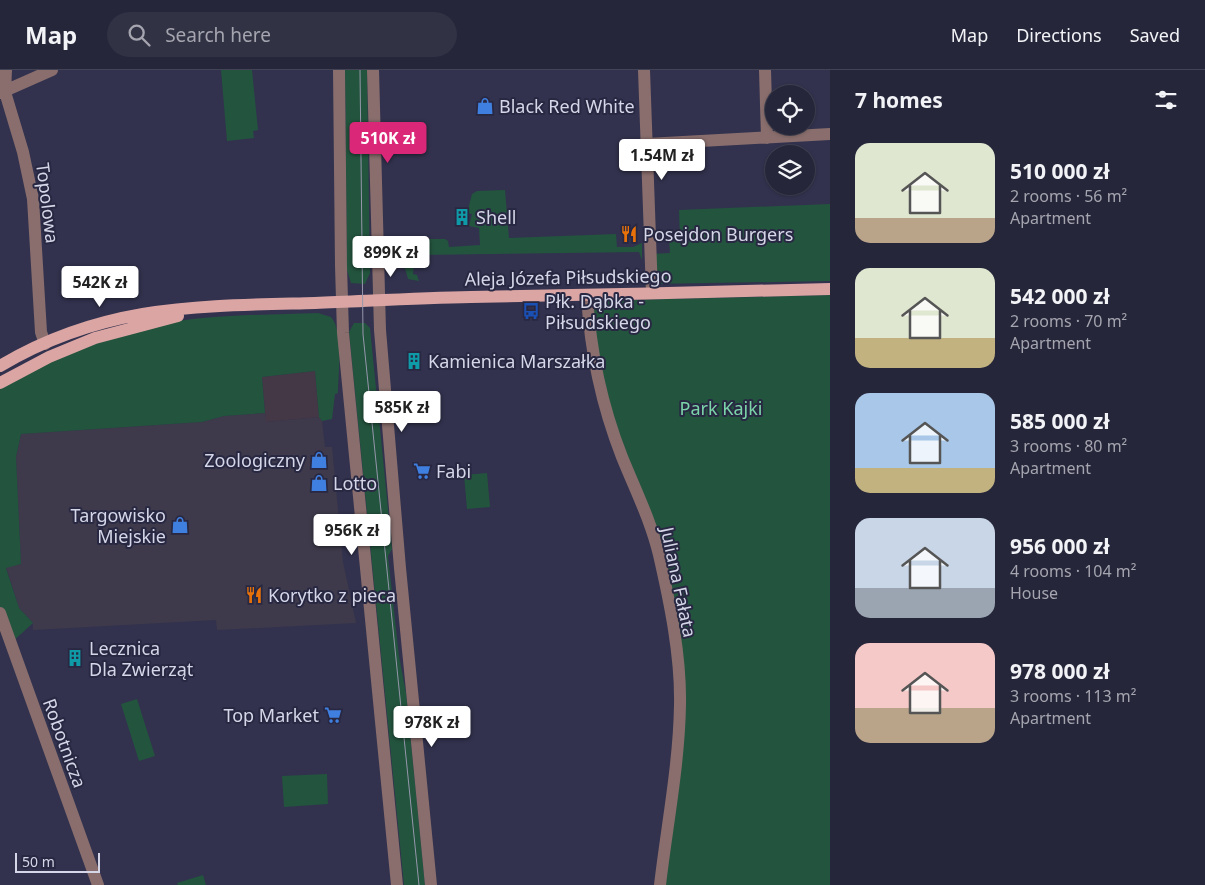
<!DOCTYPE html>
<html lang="en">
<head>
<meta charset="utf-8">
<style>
  :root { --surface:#26263a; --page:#323245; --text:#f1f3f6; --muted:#a4a5af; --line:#424354; --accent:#db2777 }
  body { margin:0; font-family:"Noto Sans",sans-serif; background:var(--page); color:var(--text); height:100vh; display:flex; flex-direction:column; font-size:19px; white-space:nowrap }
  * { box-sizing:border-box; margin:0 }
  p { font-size:16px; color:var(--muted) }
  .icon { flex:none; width:28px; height:28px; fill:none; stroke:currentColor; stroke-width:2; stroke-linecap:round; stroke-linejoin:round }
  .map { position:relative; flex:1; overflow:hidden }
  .sheet { display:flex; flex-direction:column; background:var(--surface); width:375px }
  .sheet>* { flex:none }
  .controls { position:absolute; left:765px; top:15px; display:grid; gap:10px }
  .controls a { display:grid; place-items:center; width:50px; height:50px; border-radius:50%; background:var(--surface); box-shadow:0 1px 4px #0004,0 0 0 1px var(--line); font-size:25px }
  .scale { position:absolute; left:15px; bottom:12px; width:85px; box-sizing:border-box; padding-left:5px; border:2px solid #d5d7e8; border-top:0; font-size:14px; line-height:18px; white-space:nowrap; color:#d5d7e8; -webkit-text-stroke:4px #282843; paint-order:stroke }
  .price { position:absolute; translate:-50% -42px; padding:0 11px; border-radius:5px; background:#fff; color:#222; font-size:16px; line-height:32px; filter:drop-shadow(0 1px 2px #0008) }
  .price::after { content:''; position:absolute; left:50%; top:30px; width:15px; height:11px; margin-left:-8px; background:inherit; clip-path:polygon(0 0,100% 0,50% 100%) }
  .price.current { background:var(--accent); color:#fff }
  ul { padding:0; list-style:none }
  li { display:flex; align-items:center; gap:15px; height:125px; padding:0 25px }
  li span { display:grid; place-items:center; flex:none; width:140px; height:100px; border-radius:15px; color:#555 }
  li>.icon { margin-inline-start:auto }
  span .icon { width:60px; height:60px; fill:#fffc; stroke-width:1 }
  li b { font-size:21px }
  h2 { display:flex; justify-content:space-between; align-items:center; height:60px; padding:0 25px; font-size:21px }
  header { display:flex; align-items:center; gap:30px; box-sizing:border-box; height:70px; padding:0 25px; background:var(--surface); border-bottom:1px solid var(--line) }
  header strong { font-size:24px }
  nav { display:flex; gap:28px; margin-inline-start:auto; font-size:18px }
  .search { width:350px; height:45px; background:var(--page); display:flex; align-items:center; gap:12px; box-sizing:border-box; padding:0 18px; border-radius:28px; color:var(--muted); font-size:19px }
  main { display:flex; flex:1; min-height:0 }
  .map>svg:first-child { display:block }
</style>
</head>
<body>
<header>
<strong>Map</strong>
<div class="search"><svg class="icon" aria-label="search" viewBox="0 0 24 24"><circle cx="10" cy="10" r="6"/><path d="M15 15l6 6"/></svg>Search here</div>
<nav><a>Map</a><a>Directions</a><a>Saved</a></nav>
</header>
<main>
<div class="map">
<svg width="830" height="815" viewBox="0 0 830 815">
  <rect width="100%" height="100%" fill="#32324e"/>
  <path fill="#3e3a4b" d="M 265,343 L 267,352 L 319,347 L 322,351 L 325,377 L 332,377 L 343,492 L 356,553 L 217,560 L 216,550 L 33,560 L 33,553 L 19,538 L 6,497 L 21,494 L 16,387 L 21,364 L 202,352 L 224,346 Z"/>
  <path fill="#443847" d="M 315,301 L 319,347 L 266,352 L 262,307 Z"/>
  <path fill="#23543e" d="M 221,0 L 252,0 L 258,60 L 253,61 L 254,68 L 227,71 Z
    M 345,0 L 367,0 L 370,203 L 365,214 L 351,213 L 347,200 Z
    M 505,120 L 509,168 L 616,164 L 617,177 L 633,177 L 642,173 L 642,190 L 639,182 L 419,185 L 419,190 L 414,194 L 413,204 L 417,205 L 419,211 L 408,209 L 401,184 L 430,169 L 445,169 L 448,171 L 449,177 L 480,175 L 479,158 L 469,156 L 472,144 L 467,143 L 472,124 L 477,121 Z
    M 830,134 L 830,211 L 651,214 L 650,184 L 670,183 L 669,170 L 680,170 L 679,140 Z
    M 830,225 L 830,815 L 660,815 L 679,665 L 666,518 L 621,385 L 587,231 Z
    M 318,243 L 331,247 C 344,262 338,303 338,323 L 335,324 L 332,349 L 322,351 L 319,347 L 315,301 L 262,307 L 265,343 L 224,346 L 202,352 L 21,364 L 16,387 L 21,494 L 6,498 L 19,538 L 33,553 L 11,573 L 0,543 L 0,317 C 50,292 100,267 155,255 C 209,244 264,245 318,243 Z
    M 354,253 L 365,253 L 370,258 L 392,479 L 388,486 L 399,586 L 406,623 L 425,815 L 404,815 L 349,262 Z
    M 487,403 L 490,437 L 467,439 L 464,405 Z
    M 137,629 L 155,686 L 139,691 L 121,634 Z
    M 327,704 L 328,734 L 284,737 L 282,706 Z
    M 203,805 L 206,815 L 178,815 L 177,813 Z"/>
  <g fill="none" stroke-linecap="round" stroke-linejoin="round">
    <path stroke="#896e6d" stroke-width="12" d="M 6,0 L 5,22 L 23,82 L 33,129 L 41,262 L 45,274
      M 339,0 L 341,196 L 343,263 L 397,815
      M 373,0 L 380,260 L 400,498 L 431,815
      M 644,0 L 652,223
      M 765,0 L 767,68
      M 0,23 L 52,0
      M 647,74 L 830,64
      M 587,225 C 590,278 602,336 622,387 C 635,419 651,451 659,485 C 670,533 681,586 680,635 C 679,695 667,755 660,815
      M 0,543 L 98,815"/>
    <path stroke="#dba5a4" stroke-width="12" d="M 0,296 C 104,234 199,236 315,233 C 367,231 419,228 471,227 C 591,225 710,222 830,219
      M 0,313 L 49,287 L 95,268 L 178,246"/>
    <path stroke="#9697ac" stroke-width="1" d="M 360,0 L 363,264 L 419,815"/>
  </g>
  <defs>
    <g id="shop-bare" transform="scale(1.35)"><path d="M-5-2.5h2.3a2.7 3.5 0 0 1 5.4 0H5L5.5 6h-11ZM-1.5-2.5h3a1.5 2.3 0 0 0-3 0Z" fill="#3f7fe0" stroke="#282843" stroke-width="2.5" paint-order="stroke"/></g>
    <g id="building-bare" transform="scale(1.35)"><path d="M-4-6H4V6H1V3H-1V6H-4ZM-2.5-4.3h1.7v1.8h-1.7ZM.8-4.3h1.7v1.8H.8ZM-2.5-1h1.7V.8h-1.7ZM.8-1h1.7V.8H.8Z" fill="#0f9aa8" stroke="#282843" stroke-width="2.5" paint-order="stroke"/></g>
    <g id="restaurant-bare" transform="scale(1.35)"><path d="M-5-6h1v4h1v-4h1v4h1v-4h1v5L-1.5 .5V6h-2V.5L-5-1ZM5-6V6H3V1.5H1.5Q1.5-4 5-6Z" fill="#e8710a" stroke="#282843" stroke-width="2.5" paint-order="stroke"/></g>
    <g id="bus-bare" transform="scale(1.35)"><path d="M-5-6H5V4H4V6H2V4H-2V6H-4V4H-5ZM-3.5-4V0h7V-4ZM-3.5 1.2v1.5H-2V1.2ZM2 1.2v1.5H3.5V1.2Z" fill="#1a4fb4" stroke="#282843" stroke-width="2.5" paint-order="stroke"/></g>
    <g id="supermarket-bare" transform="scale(1.35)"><path d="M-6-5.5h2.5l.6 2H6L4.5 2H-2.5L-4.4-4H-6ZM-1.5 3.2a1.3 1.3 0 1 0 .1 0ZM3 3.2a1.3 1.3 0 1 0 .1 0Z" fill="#3f7fe0" stroke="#282843" stroke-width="2.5" paint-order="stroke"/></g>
  </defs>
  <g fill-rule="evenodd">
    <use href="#shop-bare" x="485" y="36"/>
    <use href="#building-bare" x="462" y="147"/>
    <use href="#restaurant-bare" x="629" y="164"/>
    <use href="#bus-bare" x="531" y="241"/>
    <use href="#building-bare" x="414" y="291"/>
    <use href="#shop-bare" x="319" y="390"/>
    <use href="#supermarket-bare" x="422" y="401"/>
    <use href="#shop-bare" x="319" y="413"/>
    <use href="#shop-bare" x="180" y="455"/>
    <use href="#restaurant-bare" x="254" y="525"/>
    <use href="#building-bare" x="75" y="588"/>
    <use href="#supermarket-bare" x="333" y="645"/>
  </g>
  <g text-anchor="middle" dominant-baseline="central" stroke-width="4" stroke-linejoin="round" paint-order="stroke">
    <g font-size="18" fill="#d5d7e8" stroke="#282843" text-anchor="start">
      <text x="499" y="36">Black Red White</text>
      <text x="476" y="147">Shell</text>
      <text x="643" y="164">Posejdon Burgers</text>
      <text x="545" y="231">Płk. Dąbka -<tspan x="545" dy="21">Piłsudskiego</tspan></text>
      <text x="428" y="291">Kamienica Marszałka</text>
      <text x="305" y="390" text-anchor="end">Zoologiczny</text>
      <text x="436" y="401">Fabi</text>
      <text x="333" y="413">Lotto</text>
      <text x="166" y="445" text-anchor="end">Targowisko<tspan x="166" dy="21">Miejskie</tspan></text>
      <text x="268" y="525">Korytko z pieca</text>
      <text x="89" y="578">Lecznica<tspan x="89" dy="21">Dla Zwierząt</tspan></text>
      <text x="319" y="645" text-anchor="end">Top Market</text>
    </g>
    <g font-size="18" fill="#d5d7e8" stroke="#282843">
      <text transform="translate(48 133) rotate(83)">Topolowa</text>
      <text transform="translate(568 207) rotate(-1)">Aleja Józefa Piłsudskiego</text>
      <text transform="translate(679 512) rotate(78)">Juliana Fałata</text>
      <text transform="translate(65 673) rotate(70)">Robotnicza</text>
    </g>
    <g font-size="18" fill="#7cd4a9" stroke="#282843">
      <text x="721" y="338">Park Kajki</text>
    </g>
  </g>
</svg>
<div class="controls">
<a><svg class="icon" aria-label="locate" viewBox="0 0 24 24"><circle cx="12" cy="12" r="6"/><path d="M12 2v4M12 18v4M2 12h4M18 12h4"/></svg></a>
<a><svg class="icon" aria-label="layers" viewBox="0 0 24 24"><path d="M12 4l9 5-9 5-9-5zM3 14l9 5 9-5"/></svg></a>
</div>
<div class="scale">50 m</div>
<b class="price current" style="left:388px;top:94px">510K zł</b>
<b class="price" style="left:662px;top:111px">1.54M zł</b>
<b class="price" style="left:391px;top:208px">899K zł</b>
<b class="price" style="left:100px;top:238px">542K zł</b>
<b class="price" style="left:402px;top:363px">585K zł</b>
<b class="price" style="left:352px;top:486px">956K zł</b>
<b class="price" style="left:432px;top:678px">978K zł</b>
</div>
<section class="sheet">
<h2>7 homes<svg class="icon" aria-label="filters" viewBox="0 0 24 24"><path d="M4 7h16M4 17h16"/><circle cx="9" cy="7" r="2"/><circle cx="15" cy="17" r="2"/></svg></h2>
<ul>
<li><span style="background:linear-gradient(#dfe7d0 75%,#b9a48a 0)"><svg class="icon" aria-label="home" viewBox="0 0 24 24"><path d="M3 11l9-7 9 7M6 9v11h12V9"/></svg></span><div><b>510 000 zł</b><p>2 rooms · 56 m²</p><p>Apartment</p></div></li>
<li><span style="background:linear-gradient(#dfe7d0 70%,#c2b280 0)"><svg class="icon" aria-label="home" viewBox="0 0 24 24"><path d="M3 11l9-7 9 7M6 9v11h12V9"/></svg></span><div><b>542 000 zł</b><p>2 rooms · 70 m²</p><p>Apartment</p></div></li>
<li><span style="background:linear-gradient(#a9c7e8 75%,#c2b280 0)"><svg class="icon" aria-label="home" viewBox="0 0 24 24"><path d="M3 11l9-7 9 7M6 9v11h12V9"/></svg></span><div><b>585 000 zł</b><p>3 rooms · 80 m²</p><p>Apartment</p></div></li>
<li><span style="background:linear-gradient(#c9d6e8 70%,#9aa5b1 0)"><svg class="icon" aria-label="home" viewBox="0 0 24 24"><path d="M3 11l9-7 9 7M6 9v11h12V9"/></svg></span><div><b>956 000 zł</b><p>4 rooms · 104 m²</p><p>House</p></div></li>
<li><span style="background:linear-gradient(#f6c9c9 65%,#b9a48a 0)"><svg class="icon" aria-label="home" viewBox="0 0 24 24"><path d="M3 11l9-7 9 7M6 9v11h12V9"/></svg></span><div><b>978 000 zł</b><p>3 rooms · 113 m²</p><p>Apartment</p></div></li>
</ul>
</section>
</main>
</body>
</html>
